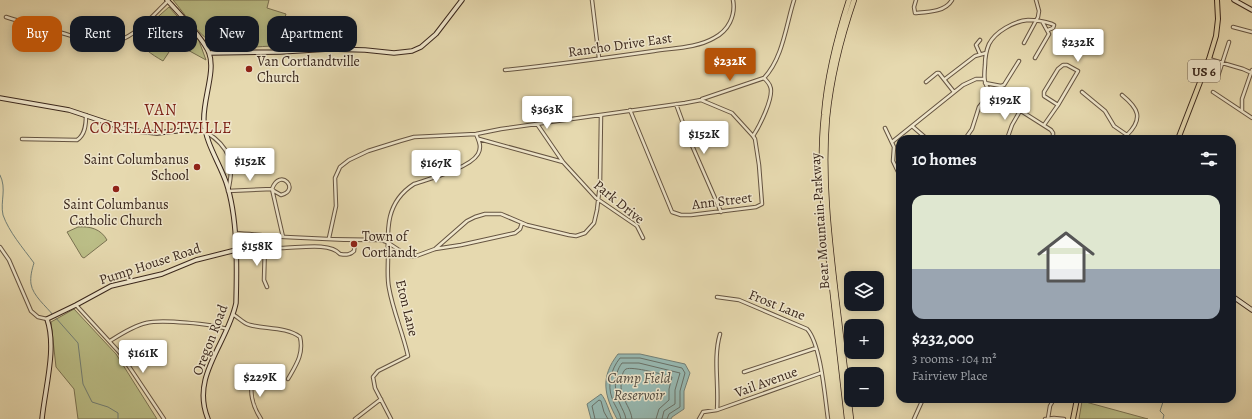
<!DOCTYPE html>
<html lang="en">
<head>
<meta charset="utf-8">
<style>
  :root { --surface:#171b24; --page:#242831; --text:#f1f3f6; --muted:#9ea1a6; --accent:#b45309 }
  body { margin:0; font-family:Alegreya,serif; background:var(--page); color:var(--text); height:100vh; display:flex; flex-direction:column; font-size:15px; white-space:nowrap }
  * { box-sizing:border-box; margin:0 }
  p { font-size:13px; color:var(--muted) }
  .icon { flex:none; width:22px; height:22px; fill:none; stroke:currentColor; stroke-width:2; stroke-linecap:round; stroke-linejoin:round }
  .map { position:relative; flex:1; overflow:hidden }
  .panel { position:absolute; left:896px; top:135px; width:340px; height:268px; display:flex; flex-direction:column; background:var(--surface); border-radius:12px; box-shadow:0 2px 10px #0003 }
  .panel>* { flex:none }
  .top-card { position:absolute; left:12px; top:16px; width:380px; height:36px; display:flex; gap:8px }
  .controls { position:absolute; left:844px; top:271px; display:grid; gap:8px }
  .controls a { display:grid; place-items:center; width:40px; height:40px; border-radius:8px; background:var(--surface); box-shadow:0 2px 10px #0003; font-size:20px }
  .price { position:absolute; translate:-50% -34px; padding:0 9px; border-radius:4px; background:#fff; color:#222; font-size:13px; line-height:26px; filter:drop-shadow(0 1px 2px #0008) }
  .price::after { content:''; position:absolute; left:50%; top:24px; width:12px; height:9px; margin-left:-6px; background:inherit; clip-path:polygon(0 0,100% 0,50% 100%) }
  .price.on { background:var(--accent); color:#fff }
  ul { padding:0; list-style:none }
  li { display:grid; align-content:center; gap:8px; height:212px; padding:0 16px }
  li span { display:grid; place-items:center; height:124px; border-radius:12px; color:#555 }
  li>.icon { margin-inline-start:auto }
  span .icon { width:72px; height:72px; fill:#fffc; stroke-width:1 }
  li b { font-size:17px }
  h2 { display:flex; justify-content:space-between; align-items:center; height:48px; padding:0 16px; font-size:17px }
  .chip { padding:0 14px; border-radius:12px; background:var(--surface); box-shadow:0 2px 10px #0003; font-size:14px; line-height:36px }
  .chip.on { background:var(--accent); color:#fff }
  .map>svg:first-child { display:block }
</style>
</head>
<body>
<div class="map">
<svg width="1252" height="419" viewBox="0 0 1252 419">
  <rect width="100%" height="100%" fill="#e6d9af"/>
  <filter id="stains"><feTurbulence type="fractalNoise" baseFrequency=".005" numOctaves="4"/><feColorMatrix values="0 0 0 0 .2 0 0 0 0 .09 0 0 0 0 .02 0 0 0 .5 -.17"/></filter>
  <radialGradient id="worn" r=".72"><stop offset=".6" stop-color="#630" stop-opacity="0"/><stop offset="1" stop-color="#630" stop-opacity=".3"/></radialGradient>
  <path fill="#bbbe87" stroke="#7a7252" d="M 173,0 L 269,0 L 267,8 L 286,14 L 276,46 C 261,46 230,50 217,45 C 200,38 185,14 173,0 Z
    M 169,7 L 199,41 L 206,60 L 175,43 L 163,61 C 151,54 142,48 135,37 Z
    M 78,227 C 90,226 101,229 107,240 L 84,258 L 82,257 L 67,232 Z
    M 74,309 L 116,354 L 157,419 L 78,419 L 74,389 L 56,367 L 51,322 Z
    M 1082,401 L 1148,419 L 1079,419 Z"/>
  <path fill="#97b9b2" stroke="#727f76" d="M 618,354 L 640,354 L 685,364 L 690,373 L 684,391 L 684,409 L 672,417 L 671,419 L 617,419 C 604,395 600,377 618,354 Z
    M 601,394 C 607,401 608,410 613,419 L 591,419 L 587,404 Z"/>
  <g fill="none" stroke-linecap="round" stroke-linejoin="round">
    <path stroke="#687067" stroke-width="1" d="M 595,419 L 592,406 L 599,400 L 601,401 L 604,412 L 608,419
      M 621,419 C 620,412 614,405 612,398 C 607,385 611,369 620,358 L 640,358 L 682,368 L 685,373 L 680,391 L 680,407 L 669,414 L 667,419
      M 626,419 C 625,413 622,409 620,404 C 614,391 613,375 622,363 L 639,363 L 680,373 L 675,390 L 675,404 L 664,411 L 662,419
      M 632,419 C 631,409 624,402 622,393 C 620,388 621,371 626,369 C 632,366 666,375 672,377 L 669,389 L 669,400 L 659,409 L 656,419"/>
    <path stroke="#727f76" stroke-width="1" d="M 0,175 C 7,189 0,201 3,215 C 9,232 23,248 34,263 C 32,269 30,277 31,284 C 33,296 46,306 53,315
      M 55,317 L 78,343 L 83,384 L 92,402 L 108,407 L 118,413 L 118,419
      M 1232,335 L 1234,334
      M 1163,419 L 1164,415 L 1160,411 L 1164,399"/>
    <g stroke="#655441" stroke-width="4.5">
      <path id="street" d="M 592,0 L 599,58
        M 916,0 L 914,7 L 915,13 C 928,12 945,12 952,0
        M 6,17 C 24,23 43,27 62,33 C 79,38 100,47 118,41 C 138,34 153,15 168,1
        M 1233,27 L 1252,32
        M 1048,30 L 1053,28 L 1054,25 L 1052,24 C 1046,22 1035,20 1028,20 C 1014,21 995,32 989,44 C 986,51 985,58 985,65 C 984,76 983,84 991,92 L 1051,130 L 1053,133 L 1053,139
        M 1024,43 L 1038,17 L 1039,11 L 1036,0
        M 980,54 L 976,45 L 980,40
        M 1035,58 L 1049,34 L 1043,23
        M 1209,59 L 1243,69 L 1252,73
        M 1063,65 L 1067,65 L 1078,71 L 1058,105 L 1044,96 L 1044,92 L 1058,69 Z
        M 505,70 C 555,65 605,58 654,51 C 673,48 697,48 714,38 C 728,31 736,16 733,0
        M 1218,76 L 1229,42
        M 764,78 C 783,58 786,25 794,0
        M 945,79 L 975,56 L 986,53
        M 926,82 L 937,73 L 939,73 L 954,92
        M 985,83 L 1001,86 L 1004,85 L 1019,61
        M 1082,92 L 1105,111 L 1114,126 L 1127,135
        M 1213,92 L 1252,118
        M 1122,95 C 1138,108 1144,118 1127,135
        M 702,99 L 764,78
        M 676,104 L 687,134 L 721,212
        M 1242,111 L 1242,99 L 1252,70
        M 537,124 L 563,162
        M 1044,125 L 1058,105
        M 912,126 L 927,139
        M 885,128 L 894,147 L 893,161 L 900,176
        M 206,132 C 230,147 235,163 228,191 L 272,189 L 274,191 L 281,195 C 301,190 280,167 272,189 L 283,237
        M 1127,135 L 1128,139
        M 753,136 C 759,127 775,96 770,86 C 769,83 766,80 764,78
        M 22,139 L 77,140 C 85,135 86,125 86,115
        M 479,139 L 563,162 L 596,198 L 637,226 L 643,238
        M 965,139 L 972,129 L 979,107 L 991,92
        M 1007,139 L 1012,125 L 1020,111
        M 892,142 L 963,85 L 976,79 L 984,79
        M 235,233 C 252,234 268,236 285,237 C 317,239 349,240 381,240 L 387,242 L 405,254 L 410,256 L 416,256 L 435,249 L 461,245 L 515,233 L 520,229 L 522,223
        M 329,238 L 336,206 L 335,178 L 340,167 L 349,160 L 368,151 L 400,141 L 414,137 L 476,134 L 501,129 L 685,103 L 701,100 L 732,113 L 753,136 L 755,139 L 759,165 L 762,204 L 756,207 L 691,215 L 681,215 L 672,212 L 630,110
        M 235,242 C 243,242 252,240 260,242 C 266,244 271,247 278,248 C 294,249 329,241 340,254 C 346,255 350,255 354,251 L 355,240
        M 265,244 L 264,280 L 267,287
        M 0,247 L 9,260 L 31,311 L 38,317 L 47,319
        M 435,249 L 467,221 L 475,217 L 485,214 L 501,214 L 527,225 L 569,235 L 576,236 L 585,233 L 594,223 L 597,210 L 600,184 L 601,115
        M 717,297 L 739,300 L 807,329 C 821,344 825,398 828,419
        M 76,305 L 120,353 L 164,419
        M 234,315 C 239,318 244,324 250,325 C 265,329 287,327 300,337 C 304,354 296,365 288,379
        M 110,341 C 121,334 133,326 146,323 C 161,319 212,324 227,329
        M 744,372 L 816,348
        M 254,376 C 248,391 253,407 261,419
        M 717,410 C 719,384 713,358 720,334
        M 1048,418 L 1050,406 L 1054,399
        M 355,419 L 381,399
        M 391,419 L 375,388 L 373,377 L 378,371 L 408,356 C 403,333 393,311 389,288 C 387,278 388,268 388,258 C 387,228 386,202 414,184 C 429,179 470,168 478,154 C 482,147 479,141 476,134
        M 699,419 L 703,412 L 717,410 L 821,373
        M 914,419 L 923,399
        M 1045,419 L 1054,418 L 1064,419"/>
    </g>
    <g stroke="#3a271c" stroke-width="5.5">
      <path id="secondary" d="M 167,0 C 178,12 204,39 209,53 C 216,71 202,102 204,122 C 206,144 219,162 226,182 C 238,217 237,267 236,303 C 228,343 190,376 208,419
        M 1234,0 L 1252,10
        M 209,53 L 280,52 L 329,49 L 365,50 L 394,53 L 412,51 L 421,47 L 436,34 L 462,0
        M 0,98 L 69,110 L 126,129 L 136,131 L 157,133 L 185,130 L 205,131
        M 1232,296 L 1252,310
        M 42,419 C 45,388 57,348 47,319 L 76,305 L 111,286 L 162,274 L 196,260 L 236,250"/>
    </g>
    <g stroke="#3a271c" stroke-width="6">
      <path id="primary" d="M 1178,139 L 1209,59 L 1216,36 L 1218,19 L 1217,0
        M 1073,419 L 1077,399"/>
    </g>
    <g stroke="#3a271c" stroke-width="6">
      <path id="highway" d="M 847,419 C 842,375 837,331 832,287 C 825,230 818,172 824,115 C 827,76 837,37 849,0
        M 851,419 C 846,378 841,337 836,296 C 829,237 822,177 827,118 C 831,78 841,38 854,0"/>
    </g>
    <use href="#street" stroke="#efe6cb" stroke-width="2.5"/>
    <use href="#secondary" stroke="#efe6cb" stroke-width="3.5"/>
    <use href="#primary" stroke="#e6d9af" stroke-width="4"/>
    <use href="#highway" stroke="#e6d9af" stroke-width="4.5"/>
  </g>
  <g fill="#8f2418" stroke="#efe6cb" stroke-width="1.5">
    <circle cx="249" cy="69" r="4"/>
    <circle cx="197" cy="167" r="4"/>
    <circle cx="116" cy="189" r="4"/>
    <circle cx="354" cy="244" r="4"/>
  </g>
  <g text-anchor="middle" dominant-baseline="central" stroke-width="3" stroke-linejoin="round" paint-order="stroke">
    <rect fill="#efe6cb" stroke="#706050" stroke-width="1" x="1188" y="60" width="32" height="22" rx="3"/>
    <g font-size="13" font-weight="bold" fill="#3a271c">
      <text x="1204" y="71">US 6</text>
    </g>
    <g font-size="14" fill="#3a271c" stroke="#efe6cb">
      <text transform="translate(620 45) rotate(-8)">Rancho Drive East</text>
      <text transform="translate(722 201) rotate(-7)">Ann Street</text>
      <text transform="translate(619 202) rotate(39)">Park Drive</text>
      <text transform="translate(820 221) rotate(-94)">Bear Mountain Parkway</text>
      <text transform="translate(150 264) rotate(-18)">Pump House Road</text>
      <text transform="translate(777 305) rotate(22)">Frost Lane</text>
      <text transform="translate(407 308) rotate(76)">Eton Lane</text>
      <text transform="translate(210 340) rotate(-69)">Oregon Road</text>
      <text transform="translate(766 382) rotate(-20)">Vail Avenue</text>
    </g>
    <g font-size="14" fill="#3a271c" stroke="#efe6cb" text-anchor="start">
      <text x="257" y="61">Van Cortlandtville<tspan x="257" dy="16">Church</tspan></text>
      <text x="189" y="159" text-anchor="end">Saint Columbanus<tspan x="189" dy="16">School</tspan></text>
      <text x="116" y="204" text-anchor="middle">Saint Columbanus<tspan x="116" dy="16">Catholic Church</tspan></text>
      <text x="362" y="236">Town of<tspan x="362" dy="16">Cortlandt</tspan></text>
    </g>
    <g font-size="15" font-style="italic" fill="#514c42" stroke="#efe6cb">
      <text x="639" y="378">Camp Field<tspan x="639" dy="17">Reservoir</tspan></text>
    </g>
    <g font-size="16" letter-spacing="1" fill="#7a1f14" stroke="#efe6cb">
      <text x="161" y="110">VAN<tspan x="161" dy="18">CORTLANDTVILLE</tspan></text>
    </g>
  </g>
  <rect width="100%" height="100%" filter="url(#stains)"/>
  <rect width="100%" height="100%" fill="url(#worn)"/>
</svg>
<div class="controls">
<a><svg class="icon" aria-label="layers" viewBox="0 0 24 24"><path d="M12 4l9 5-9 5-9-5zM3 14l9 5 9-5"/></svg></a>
<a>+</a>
<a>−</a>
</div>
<b class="price" style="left:1078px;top:63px">$232K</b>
<b class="price on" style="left:730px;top:82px">$232K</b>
<b class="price" style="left:1005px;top:121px">$192K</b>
<b class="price" style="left:547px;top:130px">$363K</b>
<b class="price" style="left:704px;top:155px">$152K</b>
<b class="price" style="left:250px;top:182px">$152K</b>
<b class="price" style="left:436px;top:184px">$167K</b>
<b class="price" style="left:257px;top:267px">$158K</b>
<b class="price" style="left:143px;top:374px">$161K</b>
<b class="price" style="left:260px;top:398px">$229K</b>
<div class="top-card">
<a class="chip on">Buy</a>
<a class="chip">Rent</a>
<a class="chip">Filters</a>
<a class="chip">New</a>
<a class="chip">Apartment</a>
</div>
<section class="panel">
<h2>10 homes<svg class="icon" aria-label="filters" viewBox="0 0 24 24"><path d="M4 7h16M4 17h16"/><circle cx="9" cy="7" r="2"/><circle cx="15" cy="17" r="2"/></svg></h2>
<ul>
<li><span style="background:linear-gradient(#dfe7d0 60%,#9aa5b1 0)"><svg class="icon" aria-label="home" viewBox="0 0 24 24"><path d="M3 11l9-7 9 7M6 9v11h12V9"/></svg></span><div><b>$232,000</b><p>3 rooms · 104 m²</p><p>Fairview Place</p></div></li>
</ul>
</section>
</div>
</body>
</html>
